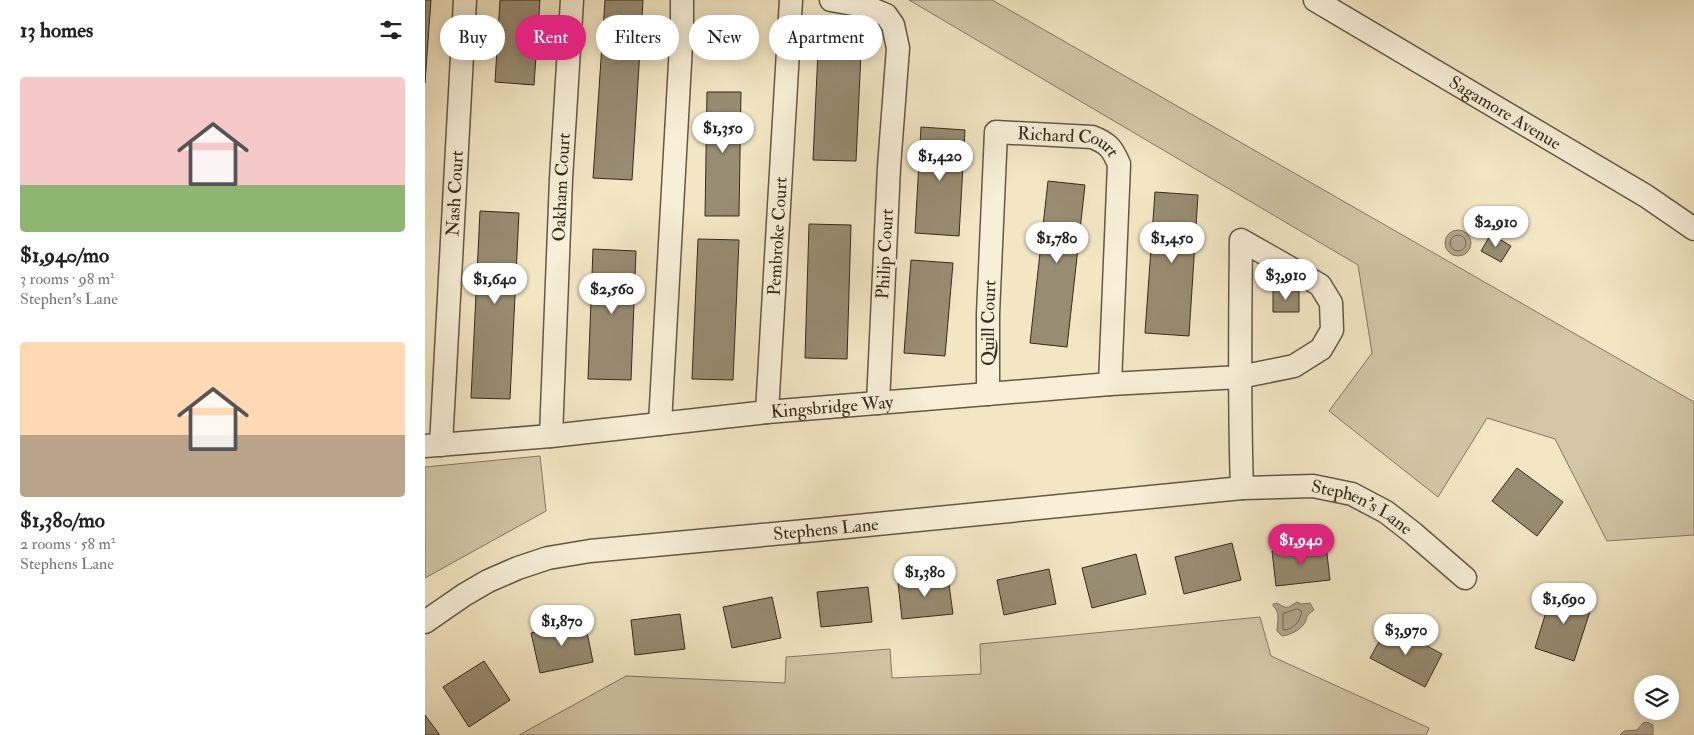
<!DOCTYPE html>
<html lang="en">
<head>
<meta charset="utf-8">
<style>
  :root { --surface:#fff; --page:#f6f6f6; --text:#222; --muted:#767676; --accent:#db2777 }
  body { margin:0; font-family:"IM FELL Double Pica",serif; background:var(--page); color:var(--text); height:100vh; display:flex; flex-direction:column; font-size:19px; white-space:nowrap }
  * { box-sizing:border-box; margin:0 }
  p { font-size:16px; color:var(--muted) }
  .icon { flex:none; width:28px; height:28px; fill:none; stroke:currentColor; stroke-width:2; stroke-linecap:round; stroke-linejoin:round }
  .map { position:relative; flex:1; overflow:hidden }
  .side { display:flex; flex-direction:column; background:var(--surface); width:425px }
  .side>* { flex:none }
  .banner { position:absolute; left:15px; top:15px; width:475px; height:45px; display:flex; gap:10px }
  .tools { position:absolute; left:1209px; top:675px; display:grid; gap:10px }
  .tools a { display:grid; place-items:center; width:45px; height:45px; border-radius:50%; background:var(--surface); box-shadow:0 2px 12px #0003; font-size:25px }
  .price { position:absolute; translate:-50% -42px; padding:0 11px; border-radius:18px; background:#fff; color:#222; font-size:16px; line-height:32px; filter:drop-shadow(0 1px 2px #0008) }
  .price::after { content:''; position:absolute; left:50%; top:30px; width:15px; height:11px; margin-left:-8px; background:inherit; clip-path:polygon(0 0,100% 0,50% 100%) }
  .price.selected { background:var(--accent); color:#fff }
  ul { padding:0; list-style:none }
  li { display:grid; align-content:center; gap:10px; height:265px; padding:0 20px }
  li span { display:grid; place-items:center; height:155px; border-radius:5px; color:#555 }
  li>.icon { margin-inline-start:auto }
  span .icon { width:90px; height:90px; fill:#fffc; stroke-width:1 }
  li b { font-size:21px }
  h2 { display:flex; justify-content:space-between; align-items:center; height:60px; padding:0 20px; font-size:21px }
  .pill { padding:0 18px; border-radius:22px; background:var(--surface); box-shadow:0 2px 12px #0003; font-size:18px; line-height:45px }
  .pill.selected { background:var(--accent); color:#fff }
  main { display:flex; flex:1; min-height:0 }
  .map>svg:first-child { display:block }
</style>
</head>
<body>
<main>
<section class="side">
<h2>13 homes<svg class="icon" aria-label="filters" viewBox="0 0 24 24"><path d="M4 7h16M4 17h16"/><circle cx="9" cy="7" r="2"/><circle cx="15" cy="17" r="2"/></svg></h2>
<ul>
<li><span style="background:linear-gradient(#f6c9c9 70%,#8fb573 0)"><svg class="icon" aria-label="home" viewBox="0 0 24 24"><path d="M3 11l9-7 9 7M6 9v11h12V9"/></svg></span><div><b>$1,940/mo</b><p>3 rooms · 98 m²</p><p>Stephen's Lane</p></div></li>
<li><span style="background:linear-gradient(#ffd9b3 60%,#b9a48a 0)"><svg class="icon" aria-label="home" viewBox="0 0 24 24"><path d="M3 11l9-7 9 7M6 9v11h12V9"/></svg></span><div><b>$1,380/mo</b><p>2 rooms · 58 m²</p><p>Stephens Lane</p></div></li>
</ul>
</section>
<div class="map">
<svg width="1269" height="735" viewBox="0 0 1269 735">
  <rect width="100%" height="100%" fill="#f2e6c3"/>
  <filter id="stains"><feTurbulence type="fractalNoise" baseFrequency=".004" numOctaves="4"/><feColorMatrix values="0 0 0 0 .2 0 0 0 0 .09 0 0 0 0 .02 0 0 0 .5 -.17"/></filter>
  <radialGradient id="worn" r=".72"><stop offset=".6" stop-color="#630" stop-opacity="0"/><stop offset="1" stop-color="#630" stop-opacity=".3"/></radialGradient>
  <path fill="#d2c6a6" stroke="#847860" d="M 484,0 L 567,0 L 1269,402 L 1269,535 L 1182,541 L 1130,439 L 1062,418 L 1013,497 L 904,411 L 947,353 L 933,265 Z
    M 115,456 L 121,511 L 0,578 L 0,467 Z
    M 835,617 L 846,656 L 1004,728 L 1001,735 L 94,735 L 201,676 L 360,683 L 361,657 L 465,649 L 467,678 L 556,674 L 555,644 Z"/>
  <path fill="#b2a68a" stroke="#80745d" d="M1020 243a13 13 0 1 1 26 0a13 13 0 1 1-26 0Z
    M 852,603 C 863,609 860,609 872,602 L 876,604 L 885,603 L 889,610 C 878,618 884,617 879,624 C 874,631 865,635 857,636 L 852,631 C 852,623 856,612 848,606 L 848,604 Z
    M 1222,722 L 1228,725 L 1228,735 L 1195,735 L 1199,731 L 1212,730 L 1218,723 Z"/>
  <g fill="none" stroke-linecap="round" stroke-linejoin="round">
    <path stroke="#746852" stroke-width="1" d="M1025 243a8 8 0 1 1 16 0a8 8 0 1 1-16 0Z
      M 872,609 L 877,611 C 875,621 869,630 858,630 L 858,614 Z"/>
  </g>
  <path fill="#988c72" stroke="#362a1a" d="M 0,0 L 6,0 L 0,83 Z
    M 75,0 L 115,0 L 109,85 L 70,82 Z
    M 180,0 L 218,0 L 207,180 L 168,178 Z
    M 393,51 L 436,53 L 431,161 L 388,160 Z
    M 282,92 L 316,92 L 314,216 L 280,216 Z
    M 496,127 L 540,130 L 534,236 L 490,233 Z
    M 623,181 L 660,185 L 642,347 L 605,343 Z
    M 730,192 L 773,195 L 764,336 L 720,333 Z
    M 55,211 L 94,213 L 85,399 L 46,398 Z
    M 384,224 L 426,225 L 422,359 L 380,358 Z
    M 1066,234 L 1086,246 L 1076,262 L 1056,251 Z
    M 273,239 L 314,240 L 308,380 L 267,379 Z
    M 168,249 L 211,251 L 206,380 L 163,379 Z
    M 486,260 L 528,263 L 520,356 L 479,353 Z
    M 848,290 L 874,290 L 874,312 L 848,312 Z
    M 1092,468 L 1138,502 L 1112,536 L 1067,501 Z
    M 807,543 L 816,580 L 759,594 L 750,557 Z
    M 901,545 L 905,580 L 851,586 L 847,551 Z
    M 711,554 L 721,594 L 667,608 L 657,568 Z
    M 624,569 L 631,604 L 579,615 L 572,580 Z
    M 523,577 L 528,614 L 477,619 L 473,583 Z
    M 443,587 L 447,622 L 396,627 L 392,592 Z
    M 1128,589 L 1168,602 L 1149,661 L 1110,648 Z
    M 347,597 L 356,638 L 307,648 L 298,607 Z
    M 255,614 L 260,649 L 210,655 L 206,620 Z
    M 160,622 L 168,662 L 115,673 L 106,633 Z
    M 963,625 L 1017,654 L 1000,687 L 945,658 Z
    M 59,661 L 85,700 L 44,727 L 18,687 Z
    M 0,715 L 14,734 L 14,735 L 0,735 Z"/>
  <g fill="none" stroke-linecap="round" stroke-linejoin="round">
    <g stroke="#655944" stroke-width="25">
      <g id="minor">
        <path d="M 406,0 L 439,6 L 461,15 L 468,25 L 473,48 L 464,167 L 453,403"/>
        <path id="s1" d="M 890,0 L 1221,196 L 1269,229"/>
        <path id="s2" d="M 563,394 L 563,314 L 571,132 L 667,137 C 683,143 687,148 694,164 L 685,384"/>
        <path id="s3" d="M 342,412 L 366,0"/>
        <path d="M 235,424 L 257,27 L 257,0"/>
        <path id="s4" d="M 126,436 L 136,179 L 147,0"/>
        <path id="s5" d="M 16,445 L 40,0"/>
        <path id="s6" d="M 0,446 L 126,436 L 342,412 L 685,384 L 815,377 L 869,366 L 896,349 L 907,330 L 906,303 L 895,285 L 816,240 C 815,323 814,405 817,488"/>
        <path id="s7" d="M 0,622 L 39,595 L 63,581 L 93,568 L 123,558 L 165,551 L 391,530 L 817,488 L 888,486 L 927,494 L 961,512 L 988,533 L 1040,578"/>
      </g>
    </g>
    <use href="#minor" stroke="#f7efd8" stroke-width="22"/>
  </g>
  <g text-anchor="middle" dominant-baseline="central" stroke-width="4" stroke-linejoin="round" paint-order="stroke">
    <g font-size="18" fill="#362a1a" stroke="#f7efd8">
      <text stroke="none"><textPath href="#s1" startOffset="221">Sagamore Avenue</textPath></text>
      <text stroke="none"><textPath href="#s2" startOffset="336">Richard Court</textPath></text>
      <text stroke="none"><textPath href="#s4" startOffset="249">Oakham Court</textPath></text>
      <text stroke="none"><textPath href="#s5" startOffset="252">Nash Court</textPath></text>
      <text stroke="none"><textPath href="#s3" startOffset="176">Pembroke Court</textPath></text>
      <text transform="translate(460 254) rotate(-87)">Philip Court</text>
      <text stroke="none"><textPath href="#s2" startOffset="71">Quill Court</textPath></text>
      <text stroke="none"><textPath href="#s6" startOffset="409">Kingsbridge Way</textPath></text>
      <text stroke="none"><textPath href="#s7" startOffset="962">Stephen's Lane</textPath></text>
      <text stroke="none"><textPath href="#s7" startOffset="419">Stephens Lane</textPath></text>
    </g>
  </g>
  <rect width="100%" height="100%" filter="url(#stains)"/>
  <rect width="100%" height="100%" fill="url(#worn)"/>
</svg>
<div class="tools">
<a><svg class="icon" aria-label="layers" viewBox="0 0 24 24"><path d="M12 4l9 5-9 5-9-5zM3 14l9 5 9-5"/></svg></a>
</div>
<b class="price" style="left:298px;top:154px">$1,350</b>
<b class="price" style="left:515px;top:182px">$1,420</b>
<b class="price" style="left:1071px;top:248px">$2,910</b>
<b class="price" style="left:632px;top:264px">$1,780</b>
<b class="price" style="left:747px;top:264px">$1,450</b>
<b class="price" style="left:861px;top:301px">$3,910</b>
<b class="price" style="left:70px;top:305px">$1,640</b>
<b class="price" style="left:187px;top:315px">$2,560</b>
<b class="price selected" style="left:876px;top:566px">$1,940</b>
<b class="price" style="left:500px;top:598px">$1,380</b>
<b class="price" style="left:1139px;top:625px">$1,690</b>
<b class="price" style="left:137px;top:647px">$1,870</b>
<b class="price" style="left:981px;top:656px">$3,970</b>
<div class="banner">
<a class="pill">Buy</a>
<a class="pill selected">Rent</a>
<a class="pill">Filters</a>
<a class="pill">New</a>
<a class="pill">Apartment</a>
</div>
</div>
</main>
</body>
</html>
